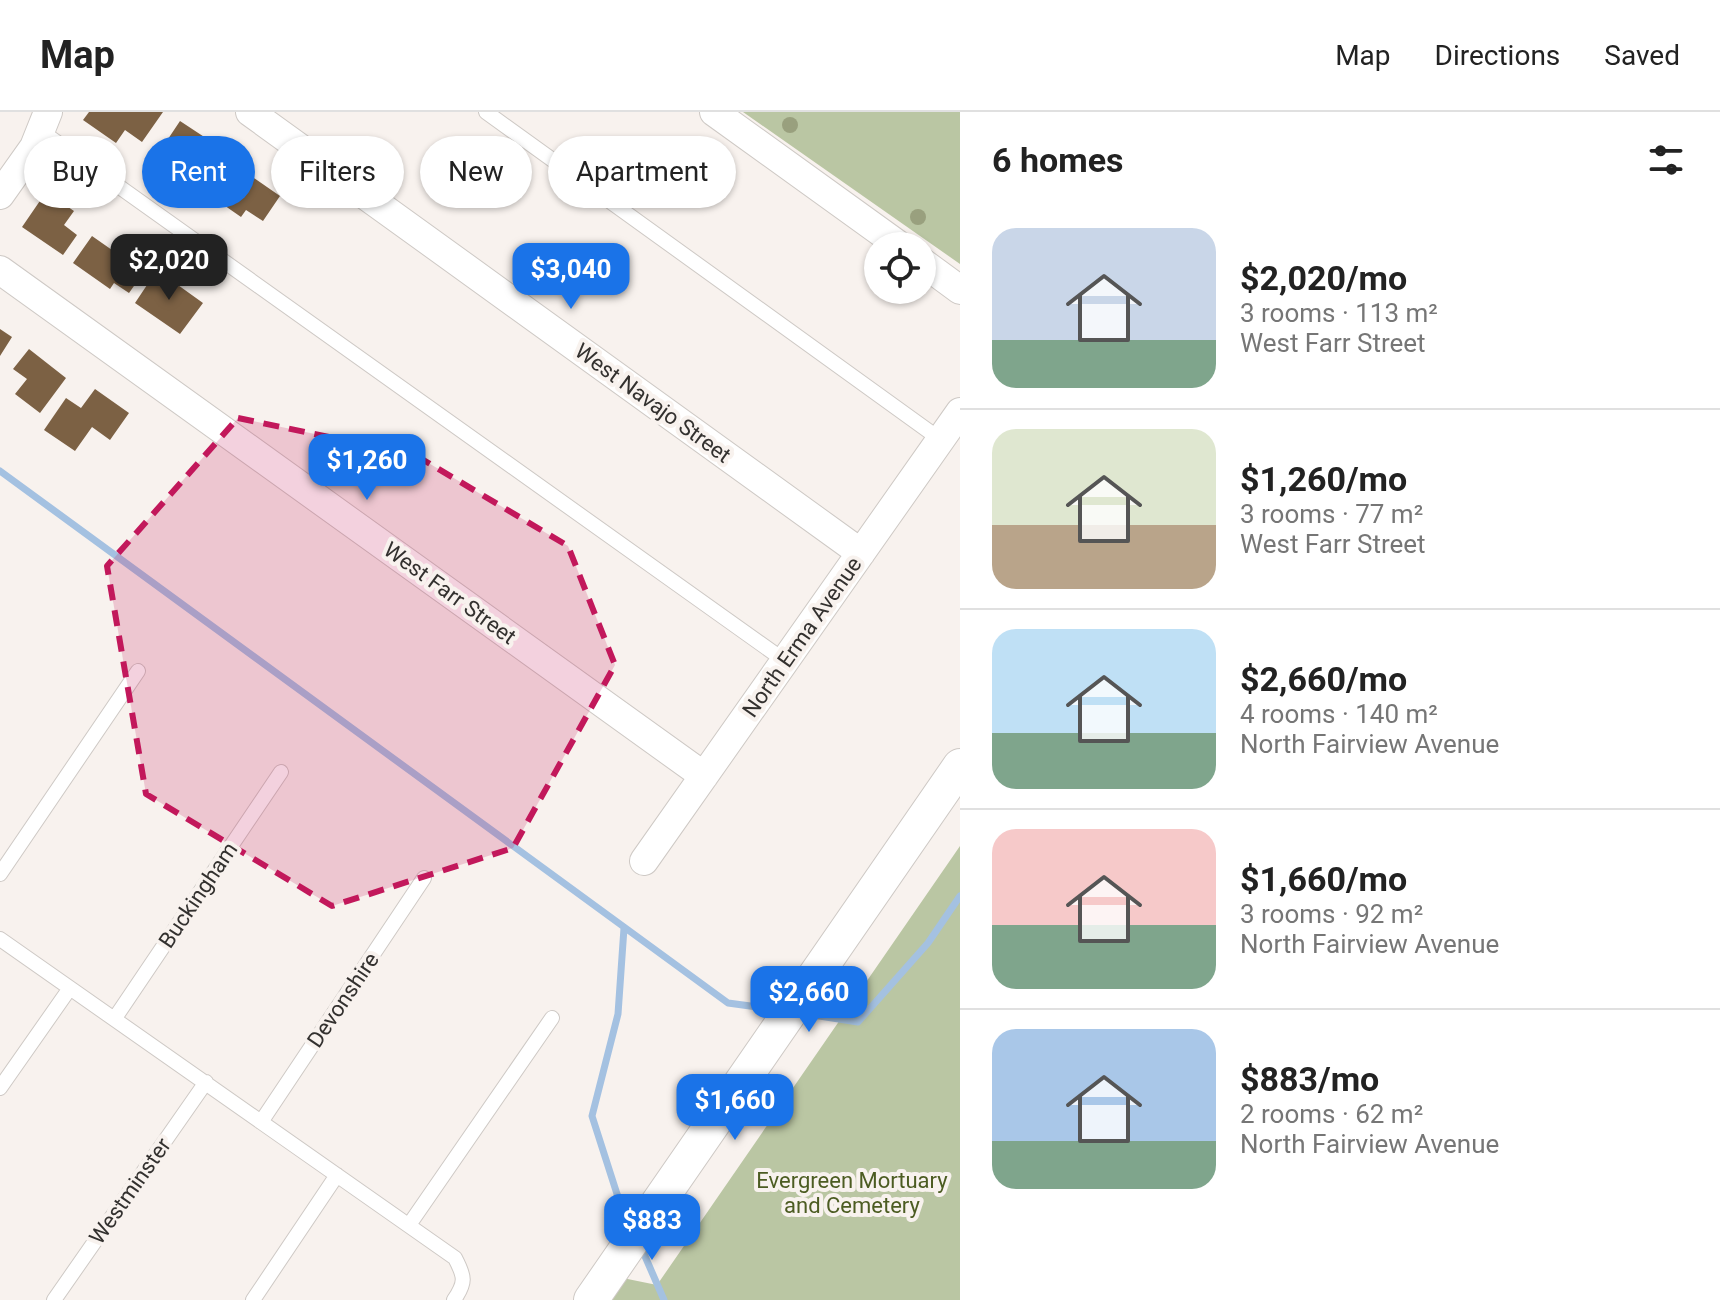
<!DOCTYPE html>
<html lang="en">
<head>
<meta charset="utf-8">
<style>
  :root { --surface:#fff; --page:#f2f2f2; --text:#222; --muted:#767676; --line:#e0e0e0; --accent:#1a73e8 }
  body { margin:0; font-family:Roboto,sans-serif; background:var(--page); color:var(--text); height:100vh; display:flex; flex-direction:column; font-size:30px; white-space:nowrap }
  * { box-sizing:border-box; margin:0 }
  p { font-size:26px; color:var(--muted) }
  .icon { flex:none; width:44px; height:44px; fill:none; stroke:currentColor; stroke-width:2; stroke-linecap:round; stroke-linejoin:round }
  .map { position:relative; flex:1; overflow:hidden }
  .drawer { display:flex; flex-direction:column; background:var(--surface); width:760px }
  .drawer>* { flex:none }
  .banner { position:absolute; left:24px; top:24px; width:760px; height:72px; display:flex; gap:16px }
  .controls { position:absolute; left:864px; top:120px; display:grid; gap:16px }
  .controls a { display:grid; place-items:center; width:72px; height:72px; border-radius:50%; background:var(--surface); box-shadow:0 2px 6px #0004; font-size:40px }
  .price { position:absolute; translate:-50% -68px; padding:0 18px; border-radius:16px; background:var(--accent); color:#fff; font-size:26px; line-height:52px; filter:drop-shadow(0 2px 4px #0008) }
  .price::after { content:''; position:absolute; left:50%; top:48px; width:24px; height:18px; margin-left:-12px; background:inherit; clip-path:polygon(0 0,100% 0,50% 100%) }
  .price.on { background:#222; color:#fff }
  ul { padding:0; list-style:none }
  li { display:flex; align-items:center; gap:24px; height:200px; padding:0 32px }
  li+li { border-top:2px solid var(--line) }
  li span { display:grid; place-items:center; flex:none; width:224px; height:160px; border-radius:24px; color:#555 }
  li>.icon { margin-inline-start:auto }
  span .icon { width:96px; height:96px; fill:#fffc; stroke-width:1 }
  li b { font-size:34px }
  h2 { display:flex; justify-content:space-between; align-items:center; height:96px; padding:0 32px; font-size:34px }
  .chip { padding:0 28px; border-radius:36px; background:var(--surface); box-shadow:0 2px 6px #0004; font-size:28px; line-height:72px }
  .chip.on { background:var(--accent); color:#fff }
  header { display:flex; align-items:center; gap:48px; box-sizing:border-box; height:112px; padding:0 40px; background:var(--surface); border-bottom:2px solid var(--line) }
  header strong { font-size:38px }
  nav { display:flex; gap:44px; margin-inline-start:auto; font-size:28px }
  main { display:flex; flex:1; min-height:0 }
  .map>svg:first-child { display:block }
</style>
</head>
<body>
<header>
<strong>Map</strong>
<nav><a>Map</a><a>Directions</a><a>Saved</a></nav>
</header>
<main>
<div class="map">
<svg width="960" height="1188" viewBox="0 0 960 1188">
  <rect width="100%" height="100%" fill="#f8f2ee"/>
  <path fill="#bac6a3" d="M 743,0 L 960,0 L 960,152 Z
    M 960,734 L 960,1188 L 591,1188 L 608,1163 L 657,1173 Z"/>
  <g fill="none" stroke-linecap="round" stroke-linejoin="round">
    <path stroke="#a4c1e1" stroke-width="7" d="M 0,359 L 728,891 L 780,898
      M 624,816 L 618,902 L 592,1004 L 617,1082 L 631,1113
      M 800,901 L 858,910 L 928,831 L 960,784
      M 641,1135 L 664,1188"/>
  </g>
  <path fill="#7c6144" d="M 89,0 L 163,0 L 142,30 L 125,18 L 116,31 L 83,8 Z
    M 180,9 L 221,36 L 195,72 L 165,51 L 172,42 L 162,36 Z
    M 241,57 L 280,84 L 263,109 L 246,98 L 241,105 L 208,82 L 223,62 L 233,69 Z
    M 46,80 L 74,99 L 64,113 L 77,123 L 63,143 L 22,115 Z
    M 92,124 L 112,138 L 115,134 L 119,137 L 127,125 L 141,135 L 134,145 L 148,154 L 129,181 L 114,171 L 110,177 L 73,151 Z
    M 157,158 L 203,191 L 180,222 L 135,191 Z
    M 0,217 L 12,225 L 0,244 Z
    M 29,237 L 66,266 L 40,301 L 15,282 L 27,267 L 13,257 Z
    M 95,277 L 129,301 L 110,328 L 92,315 L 75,339 L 44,318 L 66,286 L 81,296 Z"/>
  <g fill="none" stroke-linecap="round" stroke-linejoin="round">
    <g stroke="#cec9c5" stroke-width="16">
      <path id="service" d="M 486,0 L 941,328
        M 41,19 L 785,549
        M 0,762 L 138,559
        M 0,827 L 455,1146 C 465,1165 466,1170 454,1188
        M 115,906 L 281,660
        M 0,976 L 70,876
        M 261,1010 L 424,766
        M 409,1113 L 552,906
        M 54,1188 L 206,970
        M 253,1188 L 337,1063"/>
    </g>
    <g stroke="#cec9c5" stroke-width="30">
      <path id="minor" d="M 250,0 L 861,441
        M 714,0 L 900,134
        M 0,83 L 34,35 L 48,0
        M 922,150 L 960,178
        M 0,158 L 704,664
        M 644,749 L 960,300"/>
    </g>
    <g stroke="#cec9c5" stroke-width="36">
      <path id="tertiary" d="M 591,1188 L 960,654"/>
    </g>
    <use href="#service" stroke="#fff" stroke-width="14"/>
    <use href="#minor" stroke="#fff" stroke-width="28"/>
    <use href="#tertiary" stroke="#fff" stroke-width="34"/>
  </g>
  <g fill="#99a07e">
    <circle cx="790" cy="13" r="8"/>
    <circle cx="918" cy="105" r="8"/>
  </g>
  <path fill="#c2185b" fill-opacity="0.2" stroke="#c2185b" stroke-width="6" stroke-dasharray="16 10" stroke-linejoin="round" d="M 238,306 L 415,343 L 568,434 L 615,553 L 513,736 L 332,794 L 146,682 L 107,454 Z"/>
  <g text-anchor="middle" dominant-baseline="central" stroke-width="8" stroke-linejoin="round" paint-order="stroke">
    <g font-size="22" fill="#33312f" stroke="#f8f2ee">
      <text transform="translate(653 291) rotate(36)">West Navajo Street</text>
      <text transform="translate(450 481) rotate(36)">West Farr Street</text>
      <text transform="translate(802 525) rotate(-55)">North Erma Avenue</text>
      <text transform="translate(198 783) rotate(-56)">Buckingham</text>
      <text transform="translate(343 888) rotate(-56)">Devonshire</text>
      <text transform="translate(130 1079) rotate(-55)">Westminster</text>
    </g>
    <g font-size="22" fill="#4c5c22" stroke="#f8f2ee">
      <text x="852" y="1068">Evergreen Mortuary<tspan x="852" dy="25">and Cemetery</tspan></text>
    </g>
  </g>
</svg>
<div class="controls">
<a><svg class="icon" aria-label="locate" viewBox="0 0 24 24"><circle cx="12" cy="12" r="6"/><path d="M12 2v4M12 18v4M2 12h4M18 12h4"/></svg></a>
</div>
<b class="price on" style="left:169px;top:190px">$2,020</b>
<b class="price" style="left:571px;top:199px">$3,040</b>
<b class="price" style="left:367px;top:390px">$1,260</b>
<b class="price" style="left:809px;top:922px">$2,660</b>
<b class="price" style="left:735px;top:1030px">$1,660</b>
<b class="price" style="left:652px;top:1150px">$883</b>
<div class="banner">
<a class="chip">Buy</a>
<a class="chip on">Rent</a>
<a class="chip">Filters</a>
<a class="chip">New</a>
<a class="chip">Apartment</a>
</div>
</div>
<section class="drawer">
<h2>6 homes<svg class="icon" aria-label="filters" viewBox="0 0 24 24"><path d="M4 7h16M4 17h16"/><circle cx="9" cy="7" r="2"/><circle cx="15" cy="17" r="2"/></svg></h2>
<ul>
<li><span style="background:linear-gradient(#c9d6e8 70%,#7fa58c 0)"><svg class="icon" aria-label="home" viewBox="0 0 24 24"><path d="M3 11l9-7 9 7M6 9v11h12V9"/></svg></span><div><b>$2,020/mo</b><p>3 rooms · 113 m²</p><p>West Farr Street</p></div></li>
<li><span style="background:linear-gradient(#dfe7d0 60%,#b9a48a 0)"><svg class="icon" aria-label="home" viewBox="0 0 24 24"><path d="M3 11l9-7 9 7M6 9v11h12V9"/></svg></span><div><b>$1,260/mo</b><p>3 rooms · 77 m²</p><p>West Farr Street</p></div></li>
<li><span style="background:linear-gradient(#bfe0f5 65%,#7fa58c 0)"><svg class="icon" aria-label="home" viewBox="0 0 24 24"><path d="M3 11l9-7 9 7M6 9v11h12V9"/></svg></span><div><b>$2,660/mo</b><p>4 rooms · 140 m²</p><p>North Fairview Avenue</p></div></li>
<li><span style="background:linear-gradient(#f6c9c9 60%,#7fa58c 0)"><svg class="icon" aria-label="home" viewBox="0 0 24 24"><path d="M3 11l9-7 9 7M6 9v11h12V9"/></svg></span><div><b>$1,660/mo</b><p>3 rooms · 92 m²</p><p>North Fairview Avenue</p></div></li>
<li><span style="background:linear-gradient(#a9c7e8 70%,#7fa58c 0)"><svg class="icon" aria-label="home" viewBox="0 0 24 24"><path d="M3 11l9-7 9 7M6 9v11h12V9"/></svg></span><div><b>$883/mo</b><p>2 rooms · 62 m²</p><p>North Fairview Avenue</p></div></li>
</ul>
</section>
</main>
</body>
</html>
